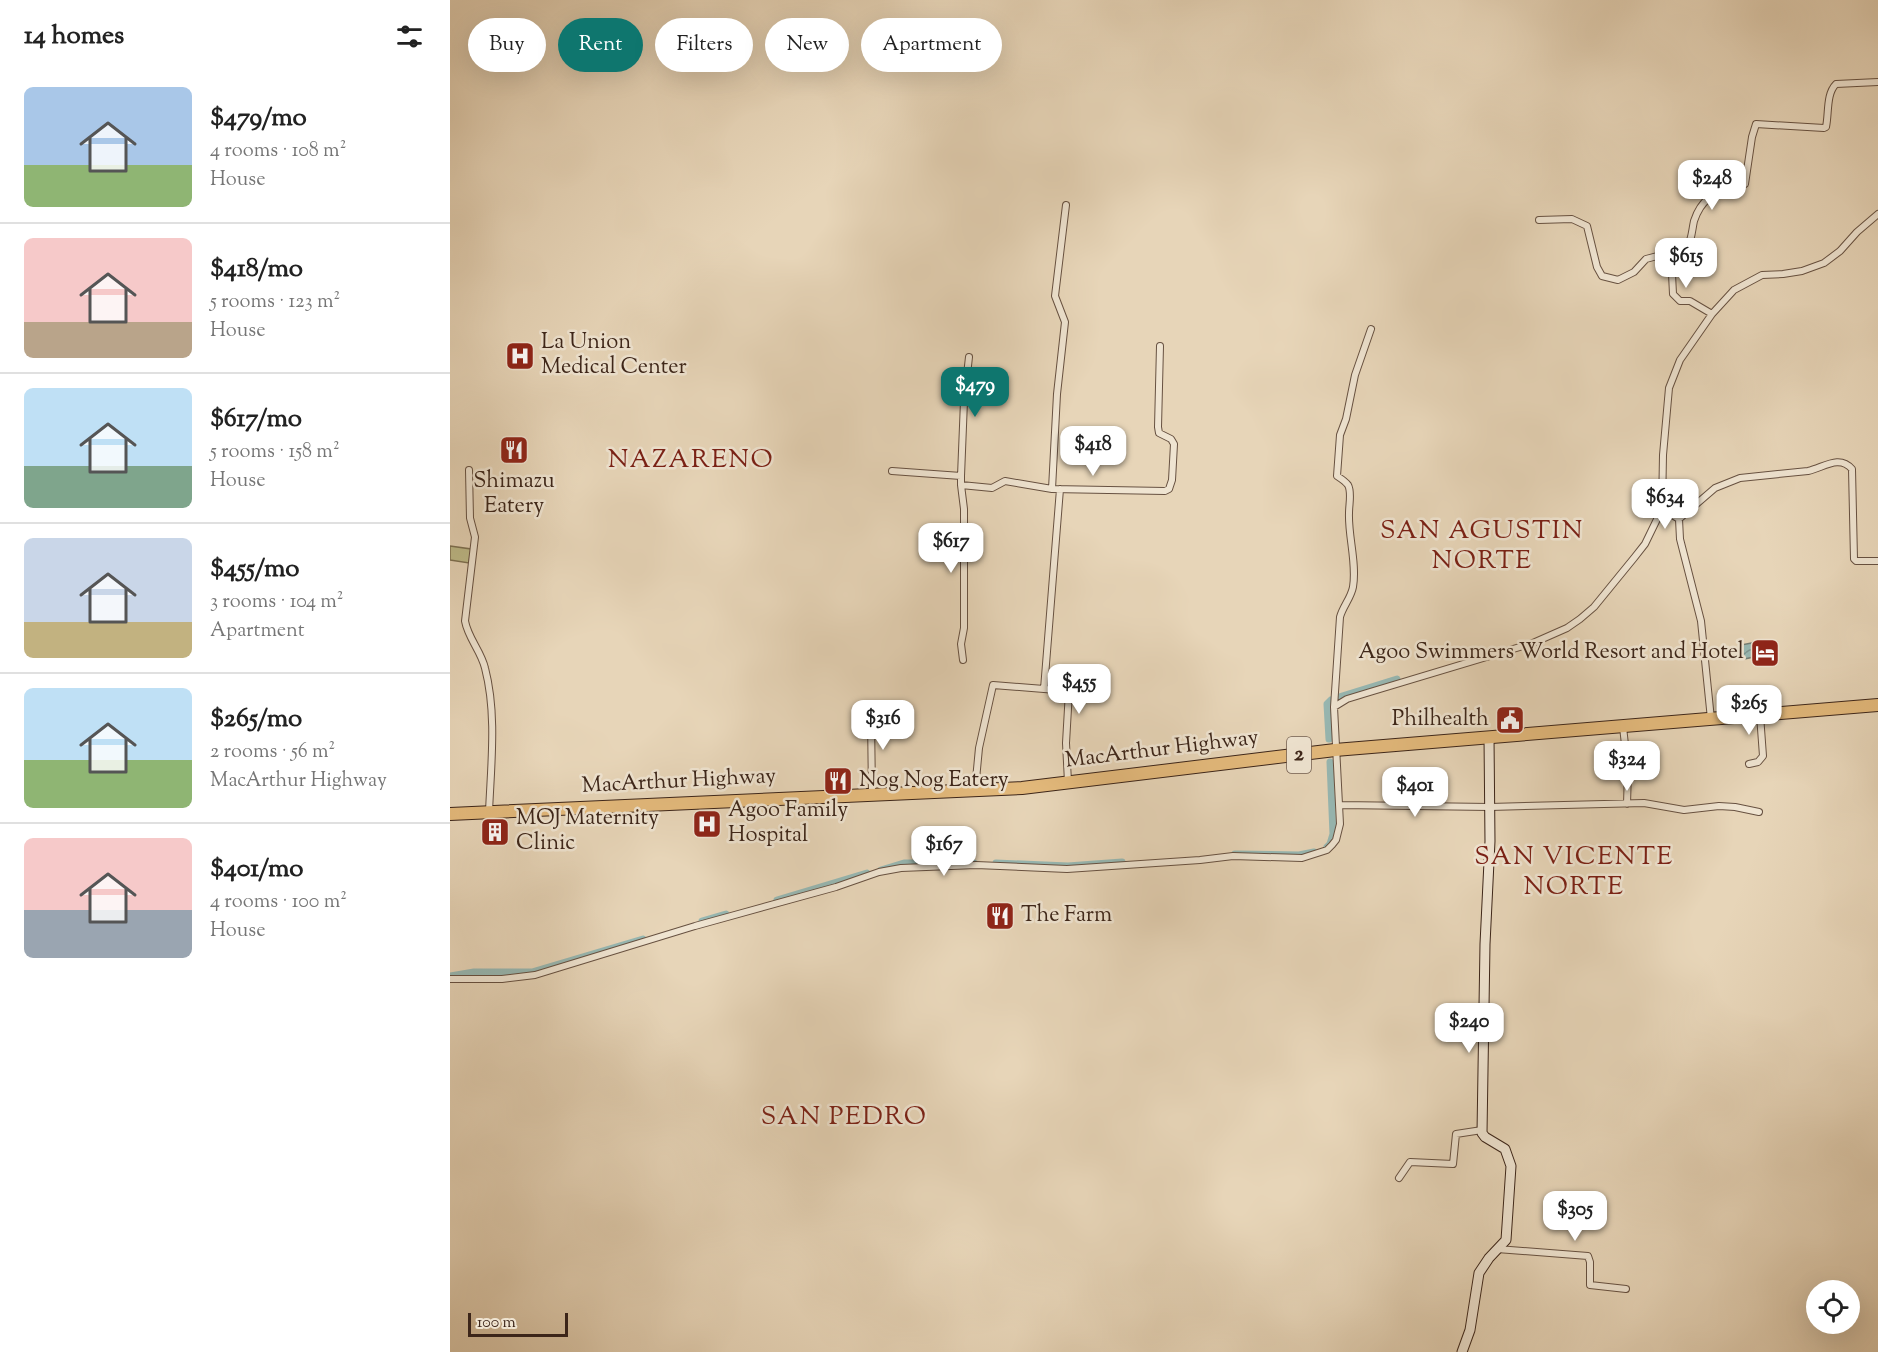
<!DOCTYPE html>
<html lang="en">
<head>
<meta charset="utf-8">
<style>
  :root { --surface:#fff; --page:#f2f2f2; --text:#222; --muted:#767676; --line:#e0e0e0; --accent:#0f766e }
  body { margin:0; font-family:"Sorts Mill Goudy",serif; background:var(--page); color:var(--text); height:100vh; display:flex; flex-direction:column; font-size:22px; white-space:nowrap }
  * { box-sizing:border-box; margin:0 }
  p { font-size:20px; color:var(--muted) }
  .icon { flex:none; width:33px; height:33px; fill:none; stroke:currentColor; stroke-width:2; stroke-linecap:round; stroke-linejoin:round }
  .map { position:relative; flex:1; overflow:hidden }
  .details { display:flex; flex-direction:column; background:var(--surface); width:450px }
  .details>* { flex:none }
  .top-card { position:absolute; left:18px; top:18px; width:570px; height:54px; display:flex; gap:12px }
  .fabs { position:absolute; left:1356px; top:1280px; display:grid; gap:12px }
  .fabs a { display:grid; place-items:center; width:54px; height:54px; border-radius:50%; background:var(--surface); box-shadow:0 6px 24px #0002; font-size:30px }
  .scale { position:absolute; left:18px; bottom:15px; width:100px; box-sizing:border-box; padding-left:6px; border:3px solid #3c2519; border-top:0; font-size:16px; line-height:21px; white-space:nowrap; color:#3c2519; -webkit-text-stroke:4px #efe4d1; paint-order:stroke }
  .price { position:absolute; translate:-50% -51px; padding:0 14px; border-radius:12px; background:#fff; color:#222; font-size:20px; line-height:39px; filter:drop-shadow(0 2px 3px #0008) }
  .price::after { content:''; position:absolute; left:50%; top:36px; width:18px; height:14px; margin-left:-9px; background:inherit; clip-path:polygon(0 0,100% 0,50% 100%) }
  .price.current { background:var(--accent); color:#fff }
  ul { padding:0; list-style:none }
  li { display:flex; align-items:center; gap:18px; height:150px; padding:0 24px }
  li+li { border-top:2px solid var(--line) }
  li span { display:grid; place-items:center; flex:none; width:168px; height:120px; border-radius:9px; color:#555 }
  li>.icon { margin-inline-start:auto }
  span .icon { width:72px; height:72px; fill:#fffc; stroke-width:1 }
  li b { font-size:26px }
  h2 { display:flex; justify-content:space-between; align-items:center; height:72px; padding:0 24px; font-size:26px }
  .tag { padding:0 21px; border-radius:27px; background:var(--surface); box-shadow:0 6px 24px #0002; font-size:21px; line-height:54px }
  .tag.current { background:var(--accent); color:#fff }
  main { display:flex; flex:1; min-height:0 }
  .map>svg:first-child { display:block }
</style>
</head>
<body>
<main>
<section class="details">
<h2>14 homes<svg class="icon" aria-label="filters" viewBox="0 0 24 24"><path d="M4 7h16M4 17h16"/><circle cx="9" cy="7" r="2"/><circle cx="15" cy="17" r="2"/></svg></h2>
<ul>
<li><span style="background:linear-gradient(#a9c7e8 65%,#8fb573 0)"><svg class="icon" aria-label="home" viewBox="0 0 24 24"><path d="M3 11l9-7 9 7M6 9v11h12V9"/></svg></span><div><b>$479/mo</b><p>4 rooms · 108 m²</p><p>House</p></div></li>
<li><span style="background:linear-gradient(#f6c9c9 70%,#b9a48a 0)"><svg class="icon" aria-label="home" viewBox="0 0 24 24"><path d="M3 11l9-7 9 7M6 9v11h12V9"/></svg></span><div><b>$418/mo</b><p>5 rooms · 123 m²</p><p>House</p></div></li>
<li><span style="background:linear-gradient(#bfe0f5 65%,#7fa58c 0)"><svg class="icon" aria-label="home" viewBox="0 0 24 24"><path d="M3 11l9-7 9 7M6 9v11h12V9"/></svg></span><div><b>$617/mo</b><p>5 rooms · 158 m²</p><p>House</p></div></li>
<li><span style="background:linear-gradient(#c9d6e8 70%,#c2b280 0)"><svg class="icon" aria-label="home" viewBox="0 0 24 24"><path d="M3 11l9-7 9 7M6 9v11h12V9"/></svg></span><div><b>$455/mo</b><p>3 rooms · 104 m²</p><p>Apartment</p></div></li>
<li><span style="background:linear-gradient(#bfe0f5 60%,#8fb573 0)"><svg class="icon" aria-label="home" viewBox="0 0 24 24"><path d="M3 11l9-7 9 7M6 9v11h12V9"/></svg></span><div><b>$265/mo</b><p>2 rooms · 56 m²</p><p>MacArthur Highway</p></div></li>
<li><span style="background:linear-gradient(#f6c9c9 60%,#9aa5b1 0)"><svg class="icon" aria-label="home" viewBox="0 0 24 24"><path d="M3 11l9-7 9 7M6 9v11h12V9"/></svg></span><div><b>$401/mo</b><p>4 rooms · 100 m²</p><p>House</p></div></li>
</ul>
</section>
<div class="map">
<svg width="1428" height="1352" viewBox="0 0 1428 1352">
  <defs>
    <pattern id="water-waves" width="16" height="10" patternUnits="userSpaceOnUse" patternTransform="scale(1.5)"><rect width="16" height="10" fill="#97b8b3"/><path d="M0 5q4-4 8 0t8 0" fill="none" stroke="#7c9591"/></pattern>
  </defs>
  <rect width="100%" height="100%" fill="#e7d5b8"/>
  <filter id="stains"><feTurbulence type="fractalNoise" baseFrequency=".00333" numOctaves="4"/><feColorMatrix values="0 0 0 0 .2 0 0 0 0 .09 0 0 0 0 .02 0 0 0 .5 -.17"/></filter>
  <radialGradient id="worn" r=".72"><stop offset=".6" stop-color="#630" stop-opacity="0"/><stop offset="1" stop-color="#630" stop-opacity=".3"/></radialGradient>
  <path fill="#bebb89" stroke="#7d7051" stroke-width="1.5" d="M 0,546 L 21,549 L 19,563 L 0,560 Z"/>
  <path fill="url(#water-waves)" stroke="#737d75" stroke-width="1.5" d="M 1317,640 L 1319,654 L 1294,659 L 1291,645 Z"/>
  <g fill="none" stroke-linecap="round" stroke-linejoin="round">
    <path stroke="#97b8b3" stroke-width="7" d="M 889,697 L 947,679
      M 879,739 L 877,704 L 881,700
      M 877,847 L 880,844 L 883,834 L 880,762
      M 785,854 L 849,855 L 864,852
      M 546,863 L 618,866 L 672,862
      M 431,870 L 454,863 L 524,863
      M 327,900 L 417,873
      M 252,921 L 276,914
      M 0,976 L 24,972 L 82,972 L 193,939"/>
    <g stroke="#675141" stroke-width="8">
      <path id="street" d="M 1089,220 L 1122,219 L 1137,226 L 1147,267 L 1152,276 L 1168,280 L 1184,272 L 1196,259 L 1237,248 C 1242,239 1242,230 1244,221 C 1254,191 1271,194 1295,184 L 1302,137 L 1306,124 L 1374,128 L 1376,127 C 1379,113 1376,94 1386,84 L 1428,82
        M 1221,253 L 1223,294 L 1230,301 L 1240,301 L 1262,314
        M 19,470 L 20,518 L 25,537 L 15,621 C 18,638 31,651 35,668 C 47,714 41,764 39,812
        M 442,471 L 511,476 L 511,485 L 542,488 L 555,481 L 602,489 L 715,491 L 719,489 L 722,480 L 724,444 L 721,439 L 709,433 L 708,427 L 710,346
        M 511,476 L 514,401 L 519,357
        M 511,485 L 514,509 L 514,628 L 511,644 L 513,660
        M 602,489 L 607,394 L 615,322 L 605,296 L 616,205
        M 1212,509 L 1229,519 L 1230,539 L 1251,621 L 1261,719
        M 1229,519 L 1265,488 L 1290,478 L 1358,471 C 1373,468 1389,454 1402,469 L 1404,559 L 1406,561 L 1428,561
        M 594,689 L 619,691 L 616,743 L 618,782
        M 884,707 L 890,617 C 893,606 901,598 903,587 C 907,563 898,536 899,513 C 899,504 902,492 898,485 C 895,481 890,478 887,476 L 890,435 L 896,419 L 905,375 L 921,329
        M 421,718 L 422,794
        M 1173,727 L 1178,771 L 1177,804
        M 1299,764 L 1308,762 L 1313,756 L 1310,715
        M 525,790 L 529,748 L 543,685 L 594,689 L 610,489
        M 890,805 L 1040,807 L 1194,803 L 1234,810 L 1269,806 L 1285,807 L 1309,812
        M 0,979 L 52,979 L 85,975 L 245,926 L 386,887 L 429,872 L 451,868 L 526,865 L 617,869 L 750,860 L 783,856 L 852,858 L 877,850 L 882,845 L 886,840 L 890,824 L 884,707 L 897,699 L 920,692 L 1083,643 L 1117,628 L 1130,619 L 1144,607 L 1184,558 L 1195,544 L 1212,509 L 1213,455 L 1219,388 L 1230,360 L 1262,314 L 1284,290 L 1312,275 L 1333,274 L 1352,271 L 1374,263 L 1390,251 L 1407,232 L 1428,214
        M 949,1178 L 960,1162 L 1003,1164 L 1006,1134 L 1032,1130
        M 1047,1249 L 1138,1256 L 1140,1262 L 1140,1285 L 1176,1289"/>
    </g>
    <g stroke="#3c2519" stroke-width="11">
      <path id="secondary" d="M 1012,1352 L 1020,1330 L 1029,1273 L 1039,1258 L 1056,1240 L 1061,1166 L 1055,1149 L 1035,1137 L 1032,1133 L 1035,944 L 1040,841 L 1039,737"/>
    </g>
    <g stroke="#3c2519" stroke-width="14">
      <path id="highway" d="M 0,814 L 572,788 L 885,750 L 1428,705"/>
    </g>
    <use href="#street" stroke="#efe4d1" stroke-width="6"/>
    <use href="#secondary" stroke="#efe4d1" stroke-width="9"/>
    <use href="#highway" stroke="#e4ba7c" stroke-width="12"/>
  </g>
  <defs>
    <g id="hospital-square" transform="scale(1.5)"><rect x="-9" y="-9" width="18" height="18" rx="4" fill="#8f2418" stroke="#efe4d1"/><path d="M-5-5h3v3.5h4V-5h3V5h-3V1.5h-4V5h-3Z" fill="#fff"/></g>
    <g id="restaurant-square" transform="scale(1.5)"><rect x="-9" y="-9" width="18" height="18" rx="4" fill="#8f2418" stroke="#efe4d1"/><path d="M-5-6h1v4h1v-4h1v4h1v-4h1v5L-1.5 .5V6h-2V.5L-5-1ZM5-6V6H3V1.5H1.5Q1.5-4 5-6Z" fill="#fff"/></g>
    <g id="hotel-square" transform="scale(1.5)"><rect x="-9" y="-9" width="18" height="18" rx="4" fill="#8f2418" stroke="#efe4d1"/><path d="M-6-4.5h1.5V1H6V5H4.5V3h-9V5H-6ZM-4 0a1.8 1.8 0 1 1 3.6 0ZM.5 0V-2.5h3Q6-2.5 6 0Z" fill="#fff"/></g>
    <g id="civic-square" transform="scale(1.5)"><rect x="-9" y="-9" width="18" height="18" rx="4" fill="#8f2418" stroke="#efe4d1"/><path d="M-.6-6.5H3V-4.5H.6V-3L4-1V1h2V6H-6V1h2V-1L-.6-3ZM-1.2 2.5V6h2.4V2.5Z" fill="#fff"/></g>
    <g id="building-square" transform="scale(1.5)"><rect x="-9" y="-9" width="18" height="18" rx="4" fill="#8f2418" stroke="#efe4d1"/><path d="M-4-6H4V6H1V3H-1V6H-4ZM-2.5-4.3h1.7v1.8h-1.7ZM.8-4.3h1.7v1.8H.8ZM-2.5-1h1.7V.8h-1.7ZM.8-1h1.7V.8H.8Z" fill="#fff"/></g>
  </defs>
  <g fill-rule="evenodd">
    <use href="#hospital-square" x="70" y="356"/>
    <use href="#restaurant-square" x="64" y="450"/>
    <use href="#hotel-square" x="1315" y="653"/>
    <use href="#civic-square" x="1060" y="720"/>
    <use href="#restaurant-square" x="388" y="781"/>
    <use href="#hospital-square" x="257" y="824"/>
    <use href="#building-square" x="45" y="832"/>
    <use href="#restaurant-square" x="550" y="916"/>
  </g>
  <g text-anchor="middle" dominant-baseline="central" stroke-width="5" stroke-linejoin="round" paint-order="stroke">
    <rect fill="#efe4d1" stroke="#725e50" stroke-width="1.5" x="837" y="737" width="24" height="36" rx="4.5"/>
    <g font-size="21" font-weight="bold" fill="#3c2519">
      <text x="849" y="755">2</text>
    </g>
    <g font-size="22" fill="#3c2519" stroke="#efe4d1" text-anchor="start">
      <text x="91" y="343">La Union<tspan x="91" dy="25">Medical Center</tspan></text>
      <text x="64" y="482" text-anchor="middle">Shimazu<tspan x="64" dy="25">Eatery</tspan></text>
      <text x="1294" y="653" text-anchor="end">Agoo Swimmers World Resort and Hotel</text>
      <text x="1039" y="720" text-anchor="end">Philhealth</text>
      <text x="409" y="781">Nog Nog Eatery</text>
      <text x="278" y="811">Agoo Family<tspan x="278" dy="25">Hospital</tspan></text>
      <text x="66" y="819">MOJ Maternity<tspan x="66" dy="25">Clinic</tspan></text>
      <text x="571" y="916">The Farm</text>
    </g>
    <g font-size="22" fill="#3c2519" stroke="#efe4d1">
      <text transform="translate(712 750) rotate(-7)">MacArthur Highway</text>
      <text transform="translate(229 782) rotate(-3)">MacArthur Highway</text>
    </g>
    <g font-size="26" letter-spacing="1.5" fill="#7a1f14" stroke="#efe4d1">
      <text x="241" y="460">NAZARENO</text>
      <text x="1032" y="531">SAN AGUSTIN<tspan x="1032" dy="30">NORTE</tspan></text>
      <text x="1124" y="857">SAN VICENTE<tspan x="1124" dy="30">NORTE</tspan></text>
      <text x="394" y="1117">SAN PEDRO</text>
    </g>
  </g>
  <rect width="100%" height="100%" filter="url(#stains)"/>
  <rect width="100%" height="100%" fill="url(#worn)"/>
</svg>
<div class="fabs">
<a><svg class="icon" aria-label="locate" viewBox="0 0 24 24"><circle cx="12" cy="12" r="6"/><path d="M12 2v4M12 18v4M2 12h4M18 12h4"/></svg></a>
</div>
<div class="scale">100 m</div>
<b class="price" style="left:1262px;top:211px">$248</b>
<b class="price" style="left:1236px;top:289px">$615</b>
<b class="price current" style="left:525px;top:418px">$479</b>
<b class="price" style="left:643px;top:477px">$418</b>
<b class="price" style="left:1215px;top:530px">$634</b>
<b class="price" style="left:501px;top:574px">$617</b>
<b class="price" style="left:629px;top:715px">$455</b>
<b class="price" style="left:1299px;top:736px">$265</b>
<b class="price" style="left:433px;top:751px">$316</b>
<b class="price" style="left:1177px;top:792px">$324</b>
<b class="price" style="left:965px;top:818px">$401</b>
<b class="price" style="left:494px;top:877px">$167</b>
<b class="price" style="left:1019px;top:1054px">$240</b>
<b class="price" style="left:1125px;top:1242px">$305</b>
<div class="top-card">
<a class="tag">Buy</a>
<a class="tag current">Rent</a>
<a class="tag">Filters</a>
<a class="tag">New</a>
<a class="tag">Apartment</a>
</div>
</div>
</main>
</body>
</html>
